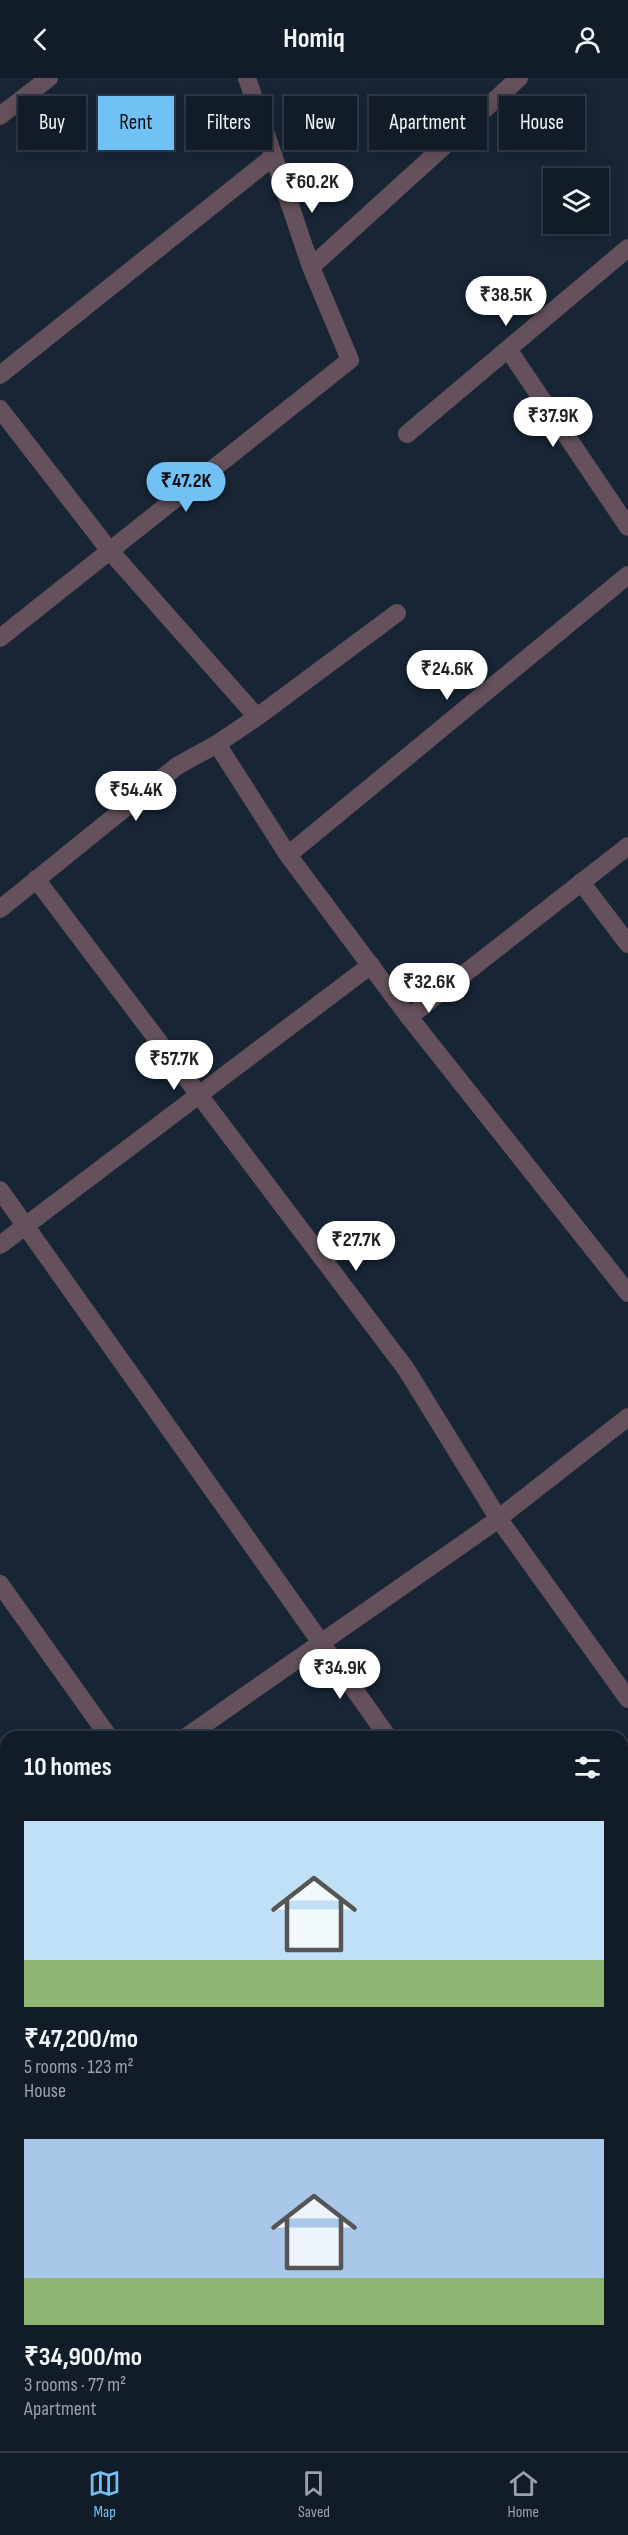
<!DOCTYPE html>
<html lang="en">
<head>
<meta charset="utf-8">
<style>
  :root { --surface:#121c28; --page:#1b2530; --text:#f1f3f6; --muted:#9ca1a8; --line:#313a45; --accent:#71c1f5 }
  body { margin:0; font-family:"Sofia Sans Condensed",sans-serif; background:var(--page); color:var(--text); height:100vh; display:flex; flex-direction:column; font-size:22px; white-space:nowrap }
  * { box-sizing:border-box; margin:0 }
  p { font-size:20px; color:var(--muted) }
  .icon { flex:none; width:33px; height:33px; fill:none; stroke:currentColor; stroke-width:2; stroke-linecap:round; stroke-linejoin:round }
  .map { position:relative; flex:1; overflow:hidden }
  .details { position:absolute; left:0px; top:1653px; width:628px; height:720px; display:flex; flex-direction:column; background:var(--surface); border-radius:18px 18px 0 0; box-shadow:0 3px 15px #0003,0 0 0 2px var(--line) }
  .details>* { flex:none }
  .banner { position:absolute; left:18px; top:18px; width:592px; height:54px; display:flex; gap:12px }
  .buttons { position:absolute; left:543px; top:90px; display:grid; gap:12px }
  .buttons a { display:grid; place-items:center; width:66px; height:66px; border-radius:0px; background:var(--surface); box-shadow:0 3px 15px #0003,0 0 0 2px var(--line); font-size:30px }
  .price { position:absolute; translate:-50% -51px; padding:0 14px; border-radius:21px; background:#fff; color:#222; font-size:20px; line-height:39px; filter:drop-shadow(0 2px 3px #0008) }
  .price::after { content:''; position:absolute; left:50%; top:36px; width:18px; height:14px; margin-left:-9px; background:inherit; clip-path:polygon(0 0,100% 0,50% 100%) }
  .price.current { background:var(--accent); color:#111 }
  ul { padding:0; list-style:none }
  li { display:grid; align-content:center; gap:12px; height:318px; padding:0 24px }
  li span { display:grid; place-items:center; height:186px; border-radius:0px; color:#555 }
  li>.icon { margin-inline-start:auto }
  span .icon { width:108px; height:108px; fill:#fffc; stroke-width:1 }
  li b { font-size:26px }
  h2 { display:flex; justify-content:space-between; align-items:center; height:72px; padding:0 24px; font-size:26px }
  .tag { padding:0 21px; border-radius:0px; background:var(--surface); box-shadow:0 3px 15px #0003,0 0 0 2px var(--line); font-size:21px; line-height:54px }
  .tag.current { background:var(--accent); color:#111 }
  header { display:flex; justify-content:space-between; align-items:center; height:78px; padding:0 24px; background:var(--surface); font-size:27px; font-weight:700 }
  .dock { display:flex; justify-content:space-around; align-items:center; height:84px; border-top:2px solid var(--line); background:var(--surface); font-size:16px; color:var(--muted) }
  .dock a { display:grid; justify-items:center; gap:3px }
  .dock .current { color:var(--accent) }
  .map>svg:first-child { display:block }
</style>
</head>
<body>
<header><svg class="icon" aria-label="back" viewBox="0 0 24 24"><path d="M15 5l-7 7 7 7"/></svg>Homiq<svg class="icon" aria-label="person" viewBox="0 0 24 24"><circle cx="12" cy="8" r="4"/><path d="M4 21q1-7 8-7t8 7"/></svg></header>
<div class="map">
<svg width="628" height="2373" viewBox="0 0 628 2373">
  <rect width="100%" height="100%" fill="#182535"/>
  <g fill="none" stroke-linecap="round" stroke-linejoin="round">
    <path stroke="#64515b" stroke-width="18" d="M 0,38 L 49,0
      M 311,189 L 519,0
      M 508,271 L 628,449
      M 0,297 L 274,78
      M 0,331 L 110,473 L 257,639
      M 407,356 L 628,170
      M 0,560 L 350,282 L 311,189 L 247,0
      M 217,666 L 288,777 L 409,939 L 628,1215
      M 288,777 L 628,497
      M 36,801 L 406,1291 L 498,1440 L 628,1621
      M 581,804 L 628,866
      M 0,831 L 177,688 L 217,666 L 257,639 L 397,535
      M 409,939 L 628,768
      M 0,1112 L 388,1659
      M 0,1167 L 371,887
      M 0,1506 L 109,1659
      M 186,1659 L 490,1447 L 628,1339
      M 0,1789 L 6,1785
      M 0,1879 L 6,1888
      M 622,1989 L 628,1997
      M 0,2266 L 6,2274
      M 74,2367 L 78,2373
      M 368,2367 L 372,2373"/>
    <path stroke="#a47e91" stroke-width="18" d="M 622,2096 L 628,2092
      M 249,2373 L 257,2367"/>
  </g>
</svg>
<div class="buttons">
<a><svg class="icon" aria-label="layers" viewBox="0 0 24 24"><path d="M12 4l9 5-9 5-9-5zM3 14l9 5 9-5"/></svg></a>
</div>
<b class="price" style="left:312px;top:136px">₹60.2K</b>
<b class="price" style="left:506px;top:249px">₹38.5K</b>
<b class="price" style="left:553px;top:370px">₹37.9K</b>
<b class="price current" style="left:186px;top:435px">₹47.2K</b>
<b class="price" style="left:447px;top:623px">₹24.6K</b>
<b class="price" style="left:136px;top:744px">₹54.4K</b>
<b class="price" style="left:429px;top:936px">₹32.6K</b>
<b class="price" style="left:174px;top:1013px">₹57.7K</b>
<b class="price" style="left:356px;top:1194px">₹27.7K</b>
<b class="price" style="left:340px;top:1622px">₹34.9K</b>
<div class="banner">
<a class="tag">Buy</a>
<a class="tag current">Rent</a>
<a class="tag">Filters</a>
<a class="tag">New</a>
<a class="tag">Apartment</a>
<a class="tag">House</a>
</div>
<section class="details">
<h2>10 homes<svg class="icon" aria-label="filters" viewBox="0 0 24 24"><path d="M4 7h16M4 17h16"/><circle cx="9" cy="7" r="2"/><circle cx="15" cy="17" r="2"/></svg></h2>
<ul>
<li><span style="background:linear-gradient(#bfe0f5 75%,#8fb573 0)"><svg class="icon" aria-label="home" viewBox="0 0 24 24"><path d="M3 11l9-7 9 7M6 9v11h12V9"/></svg></span><div><b>₹47,200/mo</b><p>5 rooms · 123 m²</p><p>House</p></div></li>
<li><span style="background:linear-gradient(#a9c7e8 75%,#8fb573 0)"><svg class="icon" aria-label="home" viewBox="0 0 24 24"><path d="M3 11l9-7 9 7M6 9v11h12V9"/></svg></span><div><b>₹34,900/mo</b><p>3 rooms · 77 m²</p><p>Apartment</p></div></li>
</ul>
</section>
</div>
<nav class="dock">
<a class="current"><svg class="icon" aria-label="map" viewBox="0 0 24 24"><path d="M3 6l6-2 6 2 6-2v14l-6 2-6-2-6 2zM9 4v14M15 6v14"/></svg>Map</a>
<a><svg class="icon" aria-label="saved" viewBox="0 0 24 24"><path d="M7 4h10v16l-5-4-5 4z"/></svg>Saved</a>
<a><svg class="icon" aria-label="home" viewBox="0 0 24 24"><path d="M3 11l9-7 9 7M6 9v11h12V9"/></svg>Home</a>
</nav>
</body>
</html>
